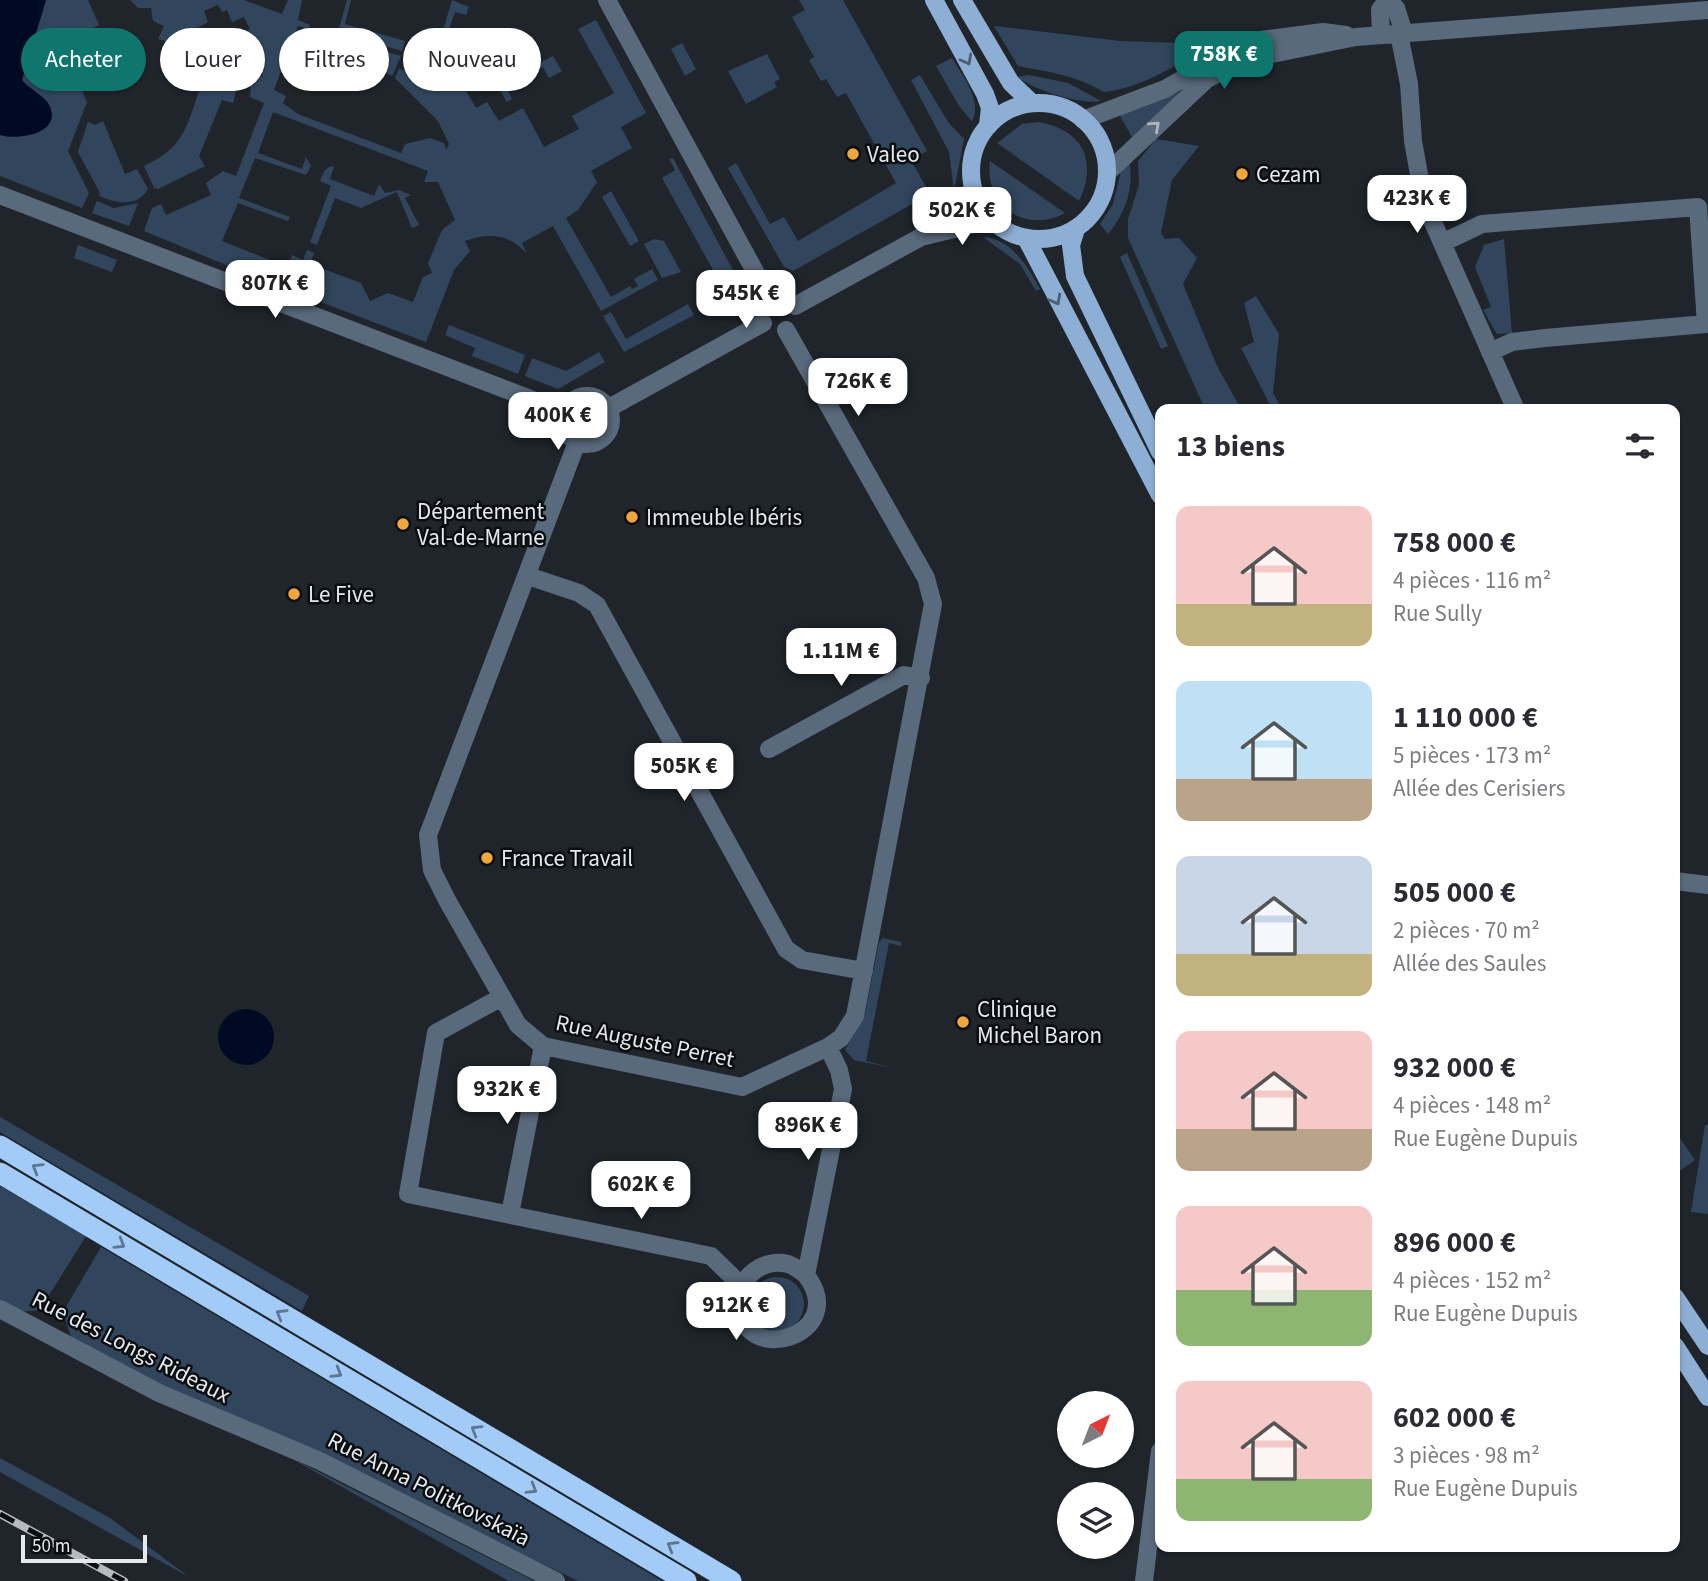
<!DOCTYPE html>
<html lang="fr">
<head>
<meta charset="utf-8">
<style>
  :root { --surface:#fff; --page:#f7f7f7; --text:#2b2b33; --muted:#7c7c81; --accent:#0f766e }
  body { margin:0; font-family:"Source Sans 3",sans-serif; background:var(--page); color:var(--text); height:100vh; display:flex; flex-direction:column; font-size:26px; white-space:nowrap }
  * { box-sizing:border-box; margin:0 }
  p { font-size:23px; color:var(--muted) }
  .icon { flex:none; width:38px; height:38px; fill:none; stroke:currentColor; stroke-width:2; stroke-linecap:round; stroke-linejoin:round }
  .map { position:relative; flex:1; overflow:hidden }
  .details { position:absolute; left:1155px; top:404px; width:525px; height:1148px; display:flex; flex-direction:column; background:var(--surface); border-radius:14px; box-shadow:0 2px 5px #0004 }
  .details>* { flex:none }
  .top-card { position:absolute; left:21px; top:28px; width:665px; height:63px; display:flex; gap:14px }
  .needle { width:46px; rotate:42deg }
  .tools { position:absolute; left:1057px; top:1391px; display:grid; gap:14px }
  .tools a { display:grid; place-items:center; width:77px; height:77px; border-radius:50%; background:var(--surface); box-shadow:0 2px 5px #0004; font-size:35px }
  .scale { position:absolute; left:21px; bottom:18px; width:126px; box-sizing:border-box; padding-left:7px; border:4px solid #e5e8ed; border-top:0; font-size:19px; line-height:24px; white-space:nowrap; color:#e5e8ed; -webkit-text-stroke:5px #0b0e11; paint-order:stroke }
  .price { position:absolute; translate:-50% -60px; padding:0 16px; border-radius:14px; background:#fff; color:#222; font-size:23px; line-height:46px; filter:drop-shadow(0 2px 4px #0008) }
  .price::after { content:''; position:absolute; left:50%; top:42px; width:21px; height:16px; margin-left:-10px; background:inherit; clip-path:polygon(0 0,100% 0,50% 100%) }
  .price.on { background:var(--accent); color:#fff }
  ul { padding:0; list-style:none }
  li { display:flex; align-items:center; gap:21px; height:175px; padding:0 21px }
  li span { display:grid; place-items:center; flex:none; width:196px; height:140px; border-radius:14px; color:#555 }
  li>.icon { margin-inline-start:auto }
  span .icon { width:84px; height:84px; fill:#fffc; stroke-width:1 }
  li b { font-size:30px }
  h2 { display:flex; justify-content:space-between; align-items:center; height:84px; padding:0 21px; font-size:30px }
  .chip { padding:0 24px; border-radius:32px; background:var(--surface); box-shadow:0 2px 5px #0004; font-size:24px; line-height:63px }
  .chip.on { background:var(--accent); color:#fff }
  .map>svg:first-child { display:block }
</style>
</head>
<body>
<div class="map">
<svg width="1708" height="1581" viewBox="0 0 1708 1581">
  <rect width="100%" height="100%" fill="#1f252b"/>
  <path fill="#31465d" d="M 0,0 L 88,0 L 99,25 L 61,43 L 87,102 L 68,151 L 89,193 L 82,208 L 0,176 Z
    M 130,0 L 244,0 L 282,14 L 288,0 L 302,0 L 298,20 L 310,25 L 309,29 L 298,26 L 287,61 L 298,66 L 295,73 L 282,68 L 274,90 L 286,96 L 283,103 L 298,114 L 401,153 L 405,144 L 430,138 L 444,143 L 446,150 L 449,144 L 438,121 L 395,78 L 399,69 L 407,71 L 409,67 L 404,60 L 408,52 L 434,61 L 452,0 L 469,7 L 466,15 L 455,12 L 445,41 L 459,46 L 444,53 L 476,108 L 487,102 L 499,121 L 523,108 L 544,147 L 579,129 L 572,116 L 614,93 L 578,29 L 596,20 L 646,113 L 621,127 L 632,148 L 591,171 L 597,182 L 578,210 L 566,218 L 611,297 L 630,286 L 632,289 L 638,286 L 634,279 L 652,269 L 658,280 L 601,311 L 553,226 L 522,243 L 527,254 C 510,234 489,232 465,241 L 470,251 L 454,270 L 426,342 L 289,290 L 284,277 L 292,255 L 303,260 L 307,250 L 314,253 L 310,264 L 361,283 L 370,301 L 388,293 L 413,302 L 423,277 L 432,273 L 428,263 L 442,230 L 455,220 L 438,182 L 424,182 L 428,171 L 273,112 L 258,153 L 302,169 L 306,157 L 311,166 L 306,175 L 255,158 L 239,198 L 290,217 L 288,221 L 238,203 L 222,241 L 270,260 L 266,270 L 255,277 L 144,231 L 152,208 L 161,204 L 166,215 L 211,195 L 206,183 L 223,171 L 236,176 L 264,103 L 250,97 L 251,82 L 263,76 L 243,32 L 250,29 L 244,17 L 232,22 L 227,10 L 222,12 L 218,5 L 204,11 L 208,22 L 197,28 L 222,82 L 234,77 L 236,91 L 233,103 L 222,100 L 199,156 L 205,166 L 158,189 L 154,188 L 144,166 C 183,148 186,129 199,91 L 179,45 L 158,39 L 164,26 L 153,21 L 151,8 L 138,8 Z
    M 347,0 L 351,0 L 345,24 L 405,41 L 402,51 L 338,32 Z
    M 799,0 L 843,0 L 927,151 L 911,160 L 930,194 L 793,271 L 784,267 L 728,168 L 736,163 L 770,224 L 784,217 L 798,241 L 896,183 L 846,93 L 837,97 L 826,79 L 821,81 L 809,60 L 814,57 L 792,17 L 805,10 Z
    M 994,26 L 1120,41 L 1211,44 C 1178,64 1143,88 1104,92 C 1072,74 1053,73 1018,66 Z
    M 523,30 L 482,55 L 497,85 L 553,56 L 562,71 L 549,78 L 543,67 L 506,87 L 512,99 L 507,102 L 474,47 L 475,43 L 478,40 L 485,51 Z
    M 354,42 L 401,56 L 392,76 L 373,67 L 353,48 Z
    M 682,43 L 696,69 L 685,76 L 671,49 Z
    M 767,54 L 780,79 L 774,82 L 777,87 L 746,104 L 728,71 Z
    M 952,58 C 962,75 983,101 972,121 L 959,106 L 936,66 Z
    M 920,75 L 948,122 L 964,139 L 954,191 L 949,152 L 911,80 Z
    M 1029,75 L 1068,83 L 1101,101 C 1081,105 1034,90 1017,77 Z
    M 1183,91 L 1133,139 L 1119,114 Z
    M 103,121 L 125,174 L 137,169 L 148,189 C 137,208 116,203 99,196 L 100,193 L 78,152 L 88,122 L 95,125 Z
    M 1039,122 C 1083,130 1098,161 1079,201 L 997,143 L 1022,124 Z
    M 1156,139 L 1199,146 L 1172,180 L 1161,233 L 1165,239 L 1179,238 L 1197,258 L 1183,284 L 1217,366 L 1241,409 L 1205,409 L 1128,238 L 1128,219 L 1139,185 L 1138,161 Z
    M 673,158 L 742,287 L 704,307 L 700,298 L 716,289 L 712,282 L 718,279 L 662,178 L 675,170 L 669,159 Z
    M 1129,158 C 1134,187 1127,211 1108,234 L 1100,224 L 1113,204 L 1122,167 Z
    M 990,161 L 1065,213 C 1025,234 984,206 990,161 Z
    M 331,166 L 334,167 L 330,179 L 374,196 L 379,184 L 385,193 L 399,190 L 411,195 L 405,198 L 419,225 L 412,228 L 397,192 L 361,208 L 335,198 L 317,245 L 310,242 L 331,186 L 320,181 L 325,170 Z
    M 611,191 L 639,241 L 630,246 L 602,197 Z
    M 97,201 L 114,208 L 138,203 L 129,226 L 92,213 Z
    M 983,237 C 1011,238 1028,267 1040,289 L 1036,291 L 1020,264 Z
    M 654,239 L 664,241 L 681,272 L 662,278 L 644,244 Z
    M 1504,239 L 1512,333 L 1497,334 L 1483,310 L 1491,307 L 1475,267 L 1484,245 Z
    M 78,245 L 117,260 L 112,272 L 74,258 Z
    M 1127,253 L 1168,346 L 1161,349 L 1120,257 Z
    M 1256,296 L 1279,334 L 1273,393 L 1282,409 L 1272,409 L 1241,348 L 1254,342 L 1244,303 Z
    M 688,304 L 694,315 L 624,352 L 603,316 L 611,312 L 626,339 Z
    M 449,325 L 525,355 L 518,374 L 472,356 L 475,348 L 445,335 Z
    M 599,352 L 605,362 L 558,389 L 525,376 L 532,358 L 566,371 Z
    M576 419a12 12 0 1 1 24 0a12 12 0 1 1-24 0Z
    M 883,938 L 901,942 L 901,946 L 889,943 L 866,1061 L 893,1068 L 854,1060 L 845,1050 L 865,1014 L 879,942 Z
    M 0,1117 L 309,1296 L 302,1311 L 0,1132 Z
    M 1705,1125 L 1708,1125 L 1708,1214 L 1691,1212 Z
    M 1675,1131 L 1695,1160 L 1675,1174 Z
    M 0,1186 L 86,1236 L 40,1310 L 20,1312 L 0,1301 Z
    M 101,1247 L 662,1581 L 578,1581 L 307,1448 L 216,1414 L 71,1337 L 63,1312 Z
    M750 1304a27 27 0 1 1 54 0a27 27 0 1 1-54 0Z
    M 287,1456 L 534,1581 L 509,1581 Z
    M 0,1458 L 110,1518 L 189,1577 L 0,1472 Z"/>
  <path fill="#000a23" d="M 0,0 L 46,0 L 22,80 C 29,89 42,94 48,103 C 66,133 18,141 0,135 Z
    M218 1037a28 28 0 1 1 56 0a28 28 0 1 1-56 0Z"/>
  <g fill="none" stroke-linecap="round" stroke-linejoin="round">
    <path stroke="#596a7c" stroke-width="18" d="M 607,0 L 770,299
      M 1388,0 L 1396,8 L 1404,33
      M 1381,34 L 1380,10 L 1387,0
      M 1399,34 L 1409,84 L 1413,141 L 1424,202 L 1516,410
      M 1083,120 L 1165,89 L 1237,48 L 1260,40 L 1323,32 L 1346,35
      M 1107,173 L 1207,79 L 1247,59 L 1356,37 L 1708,10
      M 0,195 L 564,412
      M 921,237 L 991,220
      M 1442,243 L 1482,224 L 1698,207 L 1706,324 L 1545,338 L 1512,342 L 1490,352
      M 795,306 L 921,237 L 973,189
      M563 420a24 24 0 1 1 48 0a24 24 0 1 1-48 0Z
      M 609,408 L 763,323
      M 577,442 L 428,835 L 432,870 L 447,900 L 518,1025 L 543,1046 L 742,1087 L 828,1047 L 841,1038 L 855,1016 L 933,604 L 926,578 L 786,330
      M 528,576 L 579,593 L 597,605 L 786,949 L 802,960 L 864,971
      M 769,749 L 904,675 L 921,678
      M 1675,881 L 1708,885
      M 502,997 L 436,1033 L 408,1194 L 711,1256 L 742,1286
      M 510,1214 L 543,1046
      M 806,1275 C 801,1271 794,1266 788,1264 C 764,1258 739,1276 739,1301 C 739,1370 852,1336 806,1275 L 843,1089 L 839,1070 L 828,1047
      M 0,1309 L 159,1393 L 320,1461 L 556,1581
      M 1144,1581 L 1160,1451"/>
    <path stroke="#8dafd5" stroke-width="18" d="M 934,0 L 985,94 L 990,108 L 988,125
      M 962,0 L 1011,83 L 1032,103
      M971 171a68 68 0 1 1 136 0a68 68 0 1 1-136 0Z
      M 1076,229 L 1071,245 L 1075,276 L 1160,452
      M 1026,238 L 1160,495
      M 1675,1297 L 1708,1346
      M 1675,1346 L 1708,1397"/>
    <path stroke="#a2cbf8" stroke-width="21" d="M 0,1146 L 731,1581
      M 0,1173 L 686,1581"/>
    <g stroke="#b7bbc0" stroke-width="8">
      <path id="rail" d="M 0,1514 L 124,1581"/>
    </g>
    <use href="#rail" stroke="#0b0e11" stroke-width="5" stroke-dasharray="16" stroke-linecap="butt"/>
  </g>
  <defs><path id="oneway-chevron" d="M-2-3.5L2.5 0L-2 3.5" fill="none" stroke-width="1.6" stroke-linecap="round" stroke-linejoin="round" transform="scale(1.75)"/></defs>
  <g stroke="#4c5e73">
    <use href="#oneway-chevron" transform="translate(967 60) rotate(62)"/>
    <use href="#oneway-chevron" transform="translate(1056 300) rotate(62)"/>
  </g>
  <use stroke="#adb6c0" href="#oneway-chevron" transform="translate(1155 126) rotate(-42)"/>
  <g stroke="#5e7690">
    <use href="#oneway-chevron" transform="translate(37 1168) rotate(-149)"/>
    <use href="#oneway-chevron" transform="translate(120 1244) rotate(31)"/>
    <use href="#oneway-chevron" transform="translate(281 1314) rotate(-149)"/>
    <use href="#oneway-chevron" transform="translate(337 1373) rotate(31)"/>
    <use href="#oneway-chevron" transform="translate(476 1430) rotate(-149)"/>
    <use href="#oneway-chevron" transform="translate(532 1489) rotate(31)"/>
    <use href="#oneway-chevron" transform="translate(672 1546) rotate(-149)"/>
  </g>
  <g fill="#f0a63f" stroke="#0b0e11" stroke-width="2.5">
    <circle cx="853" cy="154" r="7"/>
    <circle cx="1242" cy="174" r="7"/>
    <circle cx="632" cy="517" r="7"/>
    <circle cx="403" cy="524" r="7"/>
    <circle cx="294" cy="594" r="7"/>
    <circle cx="487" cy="858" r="7"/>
    <circle cx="963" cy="1022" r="7"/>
  </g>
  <g text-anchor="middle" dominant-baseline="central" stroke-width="5" stroke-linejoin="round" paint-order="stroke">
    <g font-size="23" fill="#e5e8ed" stroke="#0b0e11" text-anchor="start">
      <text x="867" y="154">Valeo</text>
      <text x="1256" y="174">Cezam</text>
      <text x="417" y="511">Département<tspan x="417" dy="26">Val-de-Marne</tspan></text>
      <text x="646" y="517">Immeuble Ibéris</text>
      <text x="308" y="594">Le Five</text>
      <text x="501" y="858">France Travail</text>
      <text x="977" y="1009">Clinique<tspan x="977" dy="26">Michel Baron</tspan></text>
    </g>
    <g font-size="23" fill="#e5e8ed" stroke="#0b0e11">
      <text transform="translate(645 1041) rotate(12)">Rue Auguste Perret</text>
      <text transform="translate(131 1347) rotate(27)">Rue des Longs Rideaux</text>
      <text transform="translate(429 1489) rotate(27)">Rue Anna Politkovskaïa</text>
    </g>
  </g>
</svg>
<div class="tools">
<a><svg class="needle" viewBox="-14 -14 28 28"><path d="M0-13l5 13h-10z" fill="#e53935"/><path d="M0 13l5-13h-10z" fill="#7c7c81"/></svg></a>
<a><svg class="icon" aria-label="layers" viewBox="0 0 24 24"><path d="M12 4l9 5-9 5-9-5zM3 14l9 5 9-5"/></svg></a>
</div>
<div class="scale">50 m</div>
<b class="price on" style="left:1224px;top:91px">758K €</b>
<b class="price" style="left:1417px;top:235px">423K €</b>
<b class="price" style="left:962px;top:247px">502K €</b>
<b class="price" style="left:275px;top:320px">807K €</b>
<b class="price" style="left:746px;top:330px">545K €</b>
<b class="price" style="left:858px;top:418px">726K €</b>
<b class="price" style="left:558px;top:452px">400K €</b>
<b class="price" style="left:841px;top:688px">1.11M €</b>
<b class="price" style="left:684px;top:803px">505K €</b>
<b class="price" style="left:507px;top:1126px">932K €</b>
<b class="price" style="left:808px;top:1162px">896K €</b>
<b class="price" style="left:641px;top:1221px">602K €</b>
<b class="price" style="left:736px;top:1342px">912K €</b>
<div class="top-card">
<a class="chip on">Acheter</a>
<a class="chip">Louer</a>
<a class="chip">Filtres</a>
<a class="chip">Nouveau</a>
</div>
<section class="details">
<h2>13 biens<svg class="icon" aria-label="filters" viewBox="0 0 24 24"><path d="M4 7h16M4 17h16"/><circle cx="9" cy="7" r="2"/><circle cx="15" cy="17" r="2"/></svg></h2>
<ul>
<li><span style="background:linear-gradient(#f6c9c9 70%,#c2b280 0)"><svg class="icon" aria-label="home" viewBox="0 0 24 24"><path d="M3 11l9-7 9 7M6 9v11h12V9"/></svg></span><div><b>758 000 €</b><p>4 pièces · 116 m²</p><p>Rue Sully</p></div></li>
<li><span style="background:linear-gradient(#bfe0f5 70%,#b9a48a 0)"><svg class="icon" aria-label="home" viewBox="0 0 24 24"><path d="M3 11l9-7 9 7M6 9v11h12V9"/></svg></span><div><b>1 110 000 €</b><p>5 pièces · 173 m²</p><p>Allée des Cerisiers</p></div></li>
<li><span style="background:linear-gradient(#c9d6e8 70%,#c2b280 0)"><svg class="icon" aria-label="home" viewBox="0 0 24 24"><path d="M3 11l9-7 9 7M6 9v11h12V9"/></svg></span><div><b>505 000 €</b><p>2 pièces · 70 m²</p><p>Allée des Saules</p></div></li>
<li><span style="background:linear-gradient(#f6c9c9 70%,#b9a48a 0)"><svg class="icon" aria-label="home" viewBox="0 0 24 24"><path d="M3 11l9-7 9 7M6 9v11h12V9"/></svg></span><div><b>932 000 €</b><p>4 pièces · 148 m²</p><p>Rue Eugène Dupuis</p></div></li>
<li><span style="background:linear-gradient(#f6c9c9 60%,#8fb573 0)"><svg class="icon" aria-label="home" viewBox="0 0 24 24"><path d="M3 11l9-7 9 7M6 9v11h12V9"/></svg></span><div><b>896 000 €</b><p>4 pièces · 152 m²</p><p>Rue Eugène Dupuis</p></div></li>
<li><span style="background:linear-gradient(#f6c9c9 70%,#8fb573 0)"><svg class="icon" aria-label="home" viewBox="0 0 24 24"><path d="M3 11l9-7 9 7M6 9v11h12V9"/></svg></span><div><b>602 000 €</b><p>3 pièces · 98 m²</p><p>Rue Eugène Dupuis</p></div></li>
</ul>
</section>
</div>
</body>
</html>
